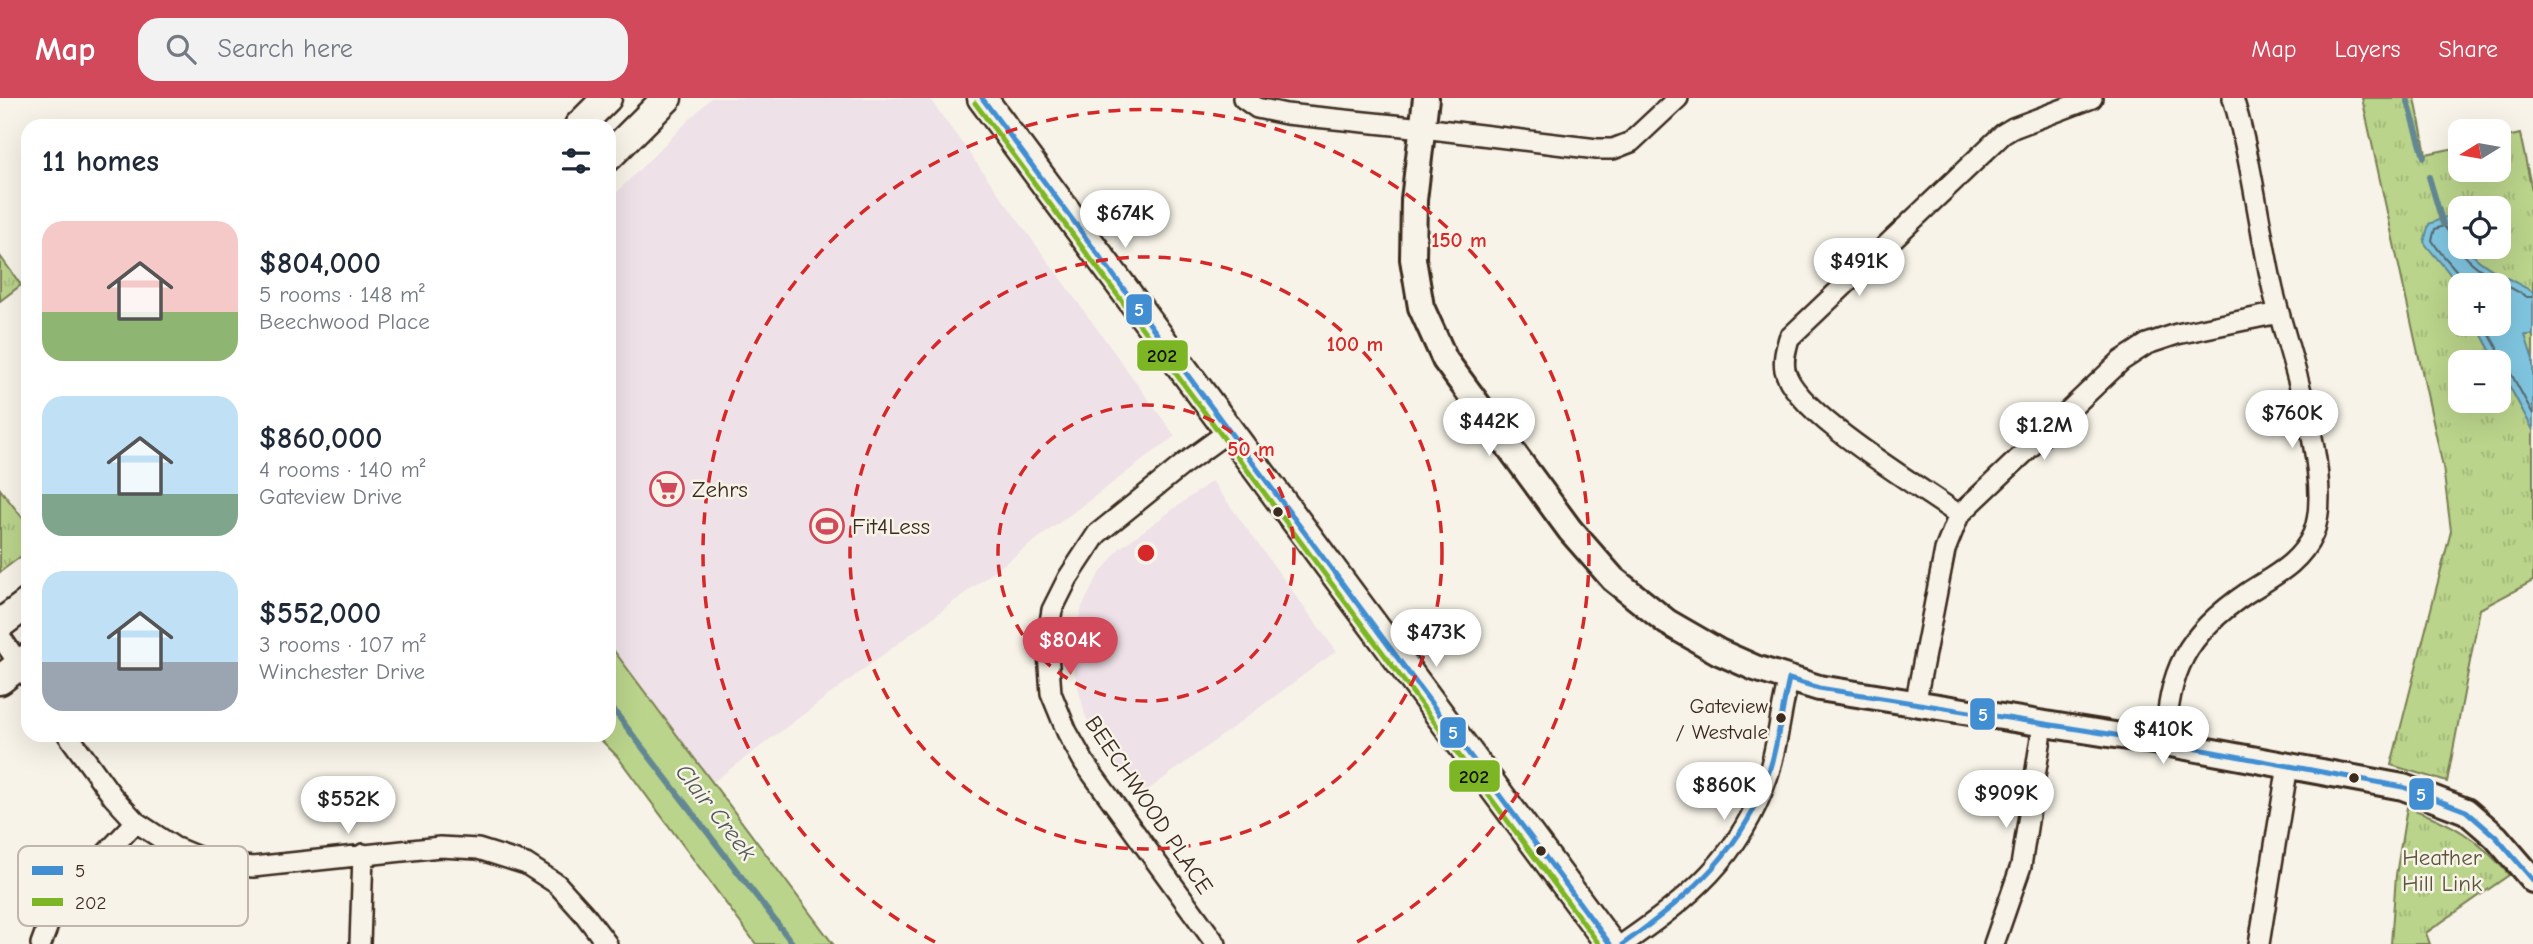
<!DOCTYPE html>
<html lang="en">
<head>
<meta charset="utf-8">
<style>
  :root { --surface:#fff; --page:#f2f2f3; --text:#1f2937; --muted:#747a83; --accent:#d1495b }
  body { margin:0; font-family:"Comic Neue",sans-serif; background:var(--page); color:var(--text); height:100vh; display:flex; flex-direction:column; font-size:26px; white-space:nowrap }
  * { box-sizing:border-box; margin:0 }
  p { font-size:23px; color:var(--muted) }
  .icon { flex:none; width:38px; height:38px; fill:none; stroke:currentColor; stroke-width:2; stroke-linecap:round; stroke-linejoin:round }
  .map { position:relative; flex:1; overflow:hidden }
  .panel { position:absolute; left:21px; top:21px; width:595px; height:623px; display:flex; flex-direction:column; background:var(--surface); border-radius:21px; box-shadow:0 7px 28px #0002 }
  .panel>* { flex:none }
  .needle { width:46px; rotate:259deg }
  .controls { position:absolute; left:2448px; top:21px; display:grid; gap:14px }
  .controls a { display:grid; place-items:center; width:63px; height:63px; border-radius:14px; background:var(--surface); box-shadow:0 7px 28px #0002; font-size:35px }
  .price { position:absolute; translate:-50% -60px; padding:0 16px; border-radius:24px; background:#fff; color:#222; font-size:23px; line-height:46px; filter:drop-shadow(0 2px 4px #0008) }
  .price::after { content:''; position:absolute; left:50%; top:42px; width:21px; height:16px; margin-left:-10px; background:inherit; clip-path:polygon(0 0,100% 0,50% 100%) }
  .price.selected { background:var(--accent); color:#fff }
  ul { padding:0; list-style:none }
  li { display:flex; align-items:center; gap:21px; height:175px; padding:0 21px }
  li span { display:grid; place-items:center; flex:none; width:196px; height:140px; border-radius:21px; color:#555 }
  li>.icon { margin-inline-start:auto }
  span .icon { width:84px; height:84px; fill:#fffc; stroke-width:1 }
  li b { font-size:30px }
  h2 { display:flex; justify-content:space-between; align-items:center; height:84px; padding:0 21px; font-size:30px }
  header { display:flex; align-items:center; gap:42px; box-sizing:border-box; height:98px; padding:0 35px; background:var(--accent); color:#fff }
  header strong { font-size:33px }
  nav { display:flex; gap:38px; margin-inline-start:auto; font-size:24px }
  .search { width:490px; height:63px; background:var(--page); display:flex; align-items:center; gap:18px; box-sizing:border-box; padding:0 24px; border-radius:21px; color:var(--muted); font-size:26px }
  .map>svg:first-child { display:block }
</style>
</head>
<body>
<header>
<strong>Map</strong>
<div class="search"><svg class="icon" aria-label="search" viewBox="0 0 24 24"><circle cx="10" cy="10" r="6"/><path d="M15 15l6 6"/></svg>Search here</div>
<nav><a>Map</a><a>Layers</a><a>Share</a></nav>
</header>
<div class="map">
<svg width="2533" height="846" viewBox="0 0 2533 846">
  <defs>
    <pattern id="park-tufts" width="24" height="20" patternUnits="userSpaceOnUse" patternTransform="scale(1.75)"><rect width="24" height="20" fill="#bad48b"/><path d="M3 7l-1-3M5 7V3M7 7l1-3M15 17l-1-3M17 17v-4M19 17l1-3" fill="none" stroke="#a1b678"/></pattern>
  </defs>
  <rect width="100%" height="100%" fill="#f7f3e8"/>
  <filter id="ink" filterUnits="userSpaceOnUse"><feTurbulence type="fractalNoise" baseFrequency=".0143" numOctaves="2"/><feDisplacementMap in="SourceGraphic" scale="14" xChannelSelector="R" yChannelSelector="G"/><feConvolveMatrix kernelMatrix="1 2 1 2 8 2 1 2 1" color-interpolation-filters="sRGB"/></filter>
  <g filter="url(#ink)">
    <path fill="#eee1e7" d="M 711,0 L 929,0 L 1175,338 L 713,684 L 609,546 L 609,102 Z
      M 1212,383 L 1336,553 L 1140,698 L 1095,636 L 1085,617 L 1074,572 L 1073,545 L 1082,509 L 1098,478 L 1120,450 Z"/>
    <path fill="#bad48b" stroke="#7a7f54" stroke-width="2" d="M 609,546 L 833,846 L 756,846 L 617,658 L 596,637 L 609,637 Z"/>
    <path fill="url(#park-tufts)" stroke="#7a7f54" stroke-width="2" fill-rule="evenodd" d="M 2362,0 L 2415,0 L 2426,56 L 2460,49 L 2460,72 L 2499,72 L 2499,41 L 2520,36 L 2533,97 L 2533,483 L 2480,511 L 2447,684 L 2391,667 L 2451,433 L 2443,369 ZM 2460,110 L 2499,110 L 2499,149 L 2460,149 ZM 2460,187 L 2499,187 L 2499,226 L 2460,226 ZM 2460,264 L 2499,264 L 2499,303 L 2460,303 Z
      M 0,158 L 21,187 L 0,203 Z
      M 0,391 L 28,427 L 28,453 L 0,474 Z
      M 2407,709 C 2453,726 2477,739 2509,777 L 2426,835 L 2430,846 L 2391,846 L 2396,777 Z"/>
    <path fill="#80c6e1" stroke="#648893" stroke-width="2" d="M 2448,118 L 2460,140 L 2460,149 L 2466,149 C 2477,167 2514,183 2533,194 L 2533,237 L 2525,237 L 2533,262 L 2533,332 L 2476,226 L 2499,226 L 2499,187 L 2460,187 L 2460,192 C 2452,174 2435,160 2424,144 L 2429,126 Z"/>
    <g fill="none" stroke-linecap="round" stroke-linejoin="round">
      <path stroke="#57686c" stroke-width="2" d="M 2460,144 L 2452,139 L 2444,128 L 2435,131 L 2432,142 C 2441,159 2458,170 2466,187
        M 2460,147 C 2460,165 2512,190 2527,199 L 2533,199
        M 2484,226 L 2533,316"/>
      <path stroke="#648893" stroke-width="6" d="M 2407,0 L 2424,59
        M 2429,79 L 2443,126
        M 609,606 L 793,846"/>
      <g stroke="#3b2a1e" stroke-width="24">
        <path id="minor" d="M 1243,0 L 1257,10 L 1286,16 L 1423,30 L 1597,51 L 1613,51 L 1631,44 L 1678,0
          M 1959,417 C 1921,389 1794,315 1785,272 C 1783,261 1786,251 1789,240 L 2003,36 L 2013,30 L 2092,0
          M 0,538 L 28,579
          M 1915,607 L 1945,452 L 1959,417 L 2121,263 L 2147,246 L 2177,236 L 2279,215
          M 68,637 L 113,699 L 136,724 L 174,749 L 213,765 L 253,769 L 440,749 L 478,751 L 526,766 L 557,786 L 585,817 L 607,846
          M 2165,645 C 2169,572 2185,537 2247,495 C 2273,478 2300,466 2313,436 C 2336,381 2287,252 2273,192 C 2259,129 2252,63 2233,0
          M 41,846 L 51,819 L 94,768 L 136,724
          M 360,846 L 363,756
          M 1216,846 L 1085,666 L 1067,634 L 1051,595 L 1047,542 L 1052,512 L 1068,480 L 1097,436 L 1185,365 L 1229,333
          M 1623,846 C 1689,800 1740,760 1767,680 C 1778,649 1780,613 1789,581
          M 1994,846 L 2021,768 L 2043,627
          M 2259,846 L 2288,667"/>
      </g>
      <g stroke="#3b2a1e" stroke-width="30">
        <path id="tertiary" d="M 1426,0 L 1414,102 L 1413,161 L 1421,209 L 1445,262 L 1570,432 L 1613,481 L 1667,524 L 1719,554 L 1755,570 L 1819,590 L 2165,645 L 2403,689 L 2466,713 L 2496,739 L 2533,782"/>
      </g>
      <g stroke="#3b2a1e" stroke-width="33">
        <path id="secondary" d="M 982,0 L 1610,846
          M 579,28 L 607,0
          M 609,58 L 667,0
          M 0,526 L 28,505
          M 0,582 L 28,560"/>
      </g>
      <use href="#minor" stroke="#f7f3e8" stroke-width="19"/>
      <use href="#tertiary" stroke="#f7f3e8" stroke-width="24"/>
      <use href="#secondary" stroke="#f7f3e8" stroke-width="28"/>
      <g stroke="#f7f3e8" stroke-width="10">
        <path id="bus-1" d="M 982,0 L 1610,846
          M 1789,581 L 1819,590 L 2165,645 L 2403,689 L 2466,713 L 2496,739 L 2533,782
          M 1623,846 C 1688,800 1747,749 1770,670 C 1779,641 1782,610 1789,581"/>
      </g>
      <g stroke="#f7f3e8" stroke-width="10">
        <path id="bus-2" d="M 975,5 L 1599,846"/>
      </g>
      <use href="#bus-1" stroke="#418ed3" stroke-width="5"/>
      <use href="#bus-2" stroke="#7cb624" stroke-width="5"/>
    </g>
  </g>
  <g fill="none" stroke="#d62828" stroke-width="3.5" stroke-dasharray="12 9">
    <circle cx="1146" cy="455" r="148"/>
    <circle cx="1146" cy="455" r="296"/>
    <path d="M935 844A443 443 0 1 1 1357 844"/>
  </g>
  <defs>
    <g id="supermarket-ring" transform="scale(1.75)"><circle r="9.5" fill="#f7f3e8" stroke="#d1495b" stroke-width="1.5"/><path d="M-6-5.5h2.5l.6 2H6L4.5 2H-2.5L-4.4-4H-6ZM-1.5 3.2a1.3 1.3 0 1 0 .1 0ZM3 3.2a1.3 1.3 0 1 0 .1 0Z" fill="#d1495b"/></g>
    <g id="stadium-ring" transform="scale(1.75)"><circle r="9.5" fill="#f7f3e8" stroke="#d1495b" stroke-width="1.5"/><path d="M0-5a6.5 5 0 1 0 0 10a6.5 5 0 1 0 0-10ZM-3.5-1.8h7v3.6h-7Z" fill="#d1495b"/></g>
  </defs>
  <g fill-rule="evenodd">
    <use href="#supermarket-ring" x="667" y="391"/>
    <use href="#stadium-ring" x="827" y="428"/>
  </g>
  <g fill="#3b2a1e" stroke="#f7f3e8" stroke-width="2.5">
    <circle cx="1278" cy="414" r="6"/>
    <circle cx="1781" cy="620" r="6"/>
    <circle cx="2354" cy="680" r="6"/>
    <circle cx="1541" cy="753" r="6"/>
  </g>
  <g text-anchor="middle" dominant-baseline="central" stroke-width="5" stroke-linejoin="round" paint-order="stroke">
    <g font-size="21" fill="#3b2a1e" stroke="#f7f3e8" text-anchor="end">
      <text x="1768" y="608">Gateview<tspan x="1768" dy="26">/ Westvale</tspan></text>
    </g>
    <g font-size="23" fill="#3b2a1e" stroke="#f7f3e8" text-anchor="start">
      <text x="692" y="391">Zehrs</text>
      <text x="852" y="428">Fit4Less</text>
    </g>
    <g font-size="23" fill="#3b2a1e" stroke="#f7f3e8">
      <text transform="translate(1149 707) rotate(56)">BEECHWOOD PLACE</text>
    </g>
    <g font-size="23" fill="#5b5439" stroke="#f7f3e8">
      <text x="2442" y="759">Heather<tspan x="2442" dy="26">Hill Link</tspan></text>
    </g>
    <g font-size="24" font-style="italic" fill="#505958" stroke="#f7f3e8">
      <text transform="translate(716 714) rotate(52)">Clair Creek</text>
    </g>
  </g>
  <rect x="18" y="748" width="230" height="80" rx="10" fill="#f7f3e8" stroke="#bfb7ab" stroke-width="2"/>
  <rect x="32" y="768" width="31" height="9" fill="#418ed3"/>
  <rect x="32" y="800" width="31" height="8" fill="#7cb624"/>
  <g font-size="19" fill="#3b2a1e">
    <text x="75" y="779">5</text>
    <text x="75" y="811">202</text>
  </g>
  <circle cx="1146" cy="455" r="10" fill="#d62828" stroke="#f7f3e8" stroke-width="3.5"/>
  <g font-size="21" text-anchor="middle" font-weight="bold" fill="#d62828" stroke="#f7f3e8" stroke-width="5" stroke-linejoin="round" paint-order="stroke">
    <text x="1459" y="149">150 m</text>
    <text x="1355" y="253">100 m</text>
    <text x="1251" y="358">50 m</text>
  </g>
  <g stroke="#f7f3e8" stroke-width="2.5">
    <rect x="1125" y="195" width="28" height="33" rx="7" fill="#418ed3"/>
    <rect x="1136" y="241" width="53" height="33" rx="7" fill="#7cb624"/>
    <rect x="1969" y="599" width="27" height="34" rx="7" fill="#418ed3"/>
    <rect x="1439" y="618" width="28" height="33" rx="7" fill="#418ed3"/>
    <rect x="1448" y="661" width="53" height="34" rx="7" fill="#7cb624"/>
    <rect x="2408" y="679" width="27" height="34" rx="7" fill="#418ed3"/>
  </g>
  <g font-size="19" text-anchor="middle" font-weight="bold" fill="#fff">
    <text x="1139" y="218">5</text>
    <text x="1983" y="623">5</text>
    <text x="1453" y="641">5</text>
    <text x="2421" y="703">5</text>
  </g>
  <g font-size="19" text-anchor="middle" font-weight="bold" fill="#111">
    <text x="1162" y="264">202</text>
    <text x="1474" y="685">202</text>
  </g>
</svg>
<div class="controls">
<a><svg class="needle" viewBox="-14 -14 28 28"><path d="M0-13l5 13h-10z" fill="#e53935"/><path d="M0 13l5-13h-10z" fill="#747a83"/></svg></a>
<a><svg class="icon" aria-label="locate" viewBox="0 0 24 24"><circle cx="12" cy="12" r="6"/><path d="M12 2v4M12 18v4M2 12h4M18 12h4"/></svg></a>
<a>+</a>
<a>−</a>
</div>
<b class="price" style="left:1125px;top:152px">$674K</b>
<b class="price" style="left:1859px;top:200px">$491K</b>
<b class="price" style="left:2292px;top:352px">$760K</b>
<b class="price" style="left:1489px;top:360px">$442K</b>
<b class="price" style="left:2044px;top:364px">$1.2M</b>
<b class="price" style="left:1436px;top:571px">$473K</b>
<b class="price selected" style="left:1070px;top:579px">$804K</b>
<b class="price" style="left:2163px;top:668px">$410K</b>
<b class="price" style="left:1724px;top:724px">$860K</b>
<b class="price" style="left:2006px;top:732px">$909K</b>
<b class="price" style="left:348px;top:738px">$552K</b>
<section class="panel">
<h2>11 homes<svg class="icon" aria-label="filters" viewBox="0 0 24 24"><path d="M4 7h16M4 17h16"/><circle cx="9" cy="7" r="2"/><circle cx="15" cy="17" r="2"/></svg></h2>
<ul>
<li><span style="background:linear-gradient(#f6c9c9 65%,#8fb573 0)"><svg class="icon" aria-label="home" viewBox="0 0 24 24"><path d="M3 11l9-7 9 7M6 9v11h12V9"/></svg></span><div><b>$804,000</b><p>5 rooms · 148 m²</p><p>Beechwood Place</p></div></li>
<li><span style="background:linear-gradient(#bfe0f5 70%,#7fa58c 0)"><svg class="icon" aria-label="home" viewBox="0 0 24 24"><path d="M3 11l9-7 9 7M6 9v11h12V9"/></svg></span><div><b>$860,000</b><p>4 rooms · 140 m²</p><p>Gateview Drive</p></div></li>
<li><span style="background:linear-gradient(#bfe0f5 65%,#9aa5b1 0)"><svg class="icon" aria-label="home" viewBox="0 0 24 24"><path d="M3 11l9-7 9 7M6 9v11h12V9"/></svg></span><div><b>$552,000</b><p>3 rooms · 107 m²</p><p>Winchester Drive</p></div></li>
</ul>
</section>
</div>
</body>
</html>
